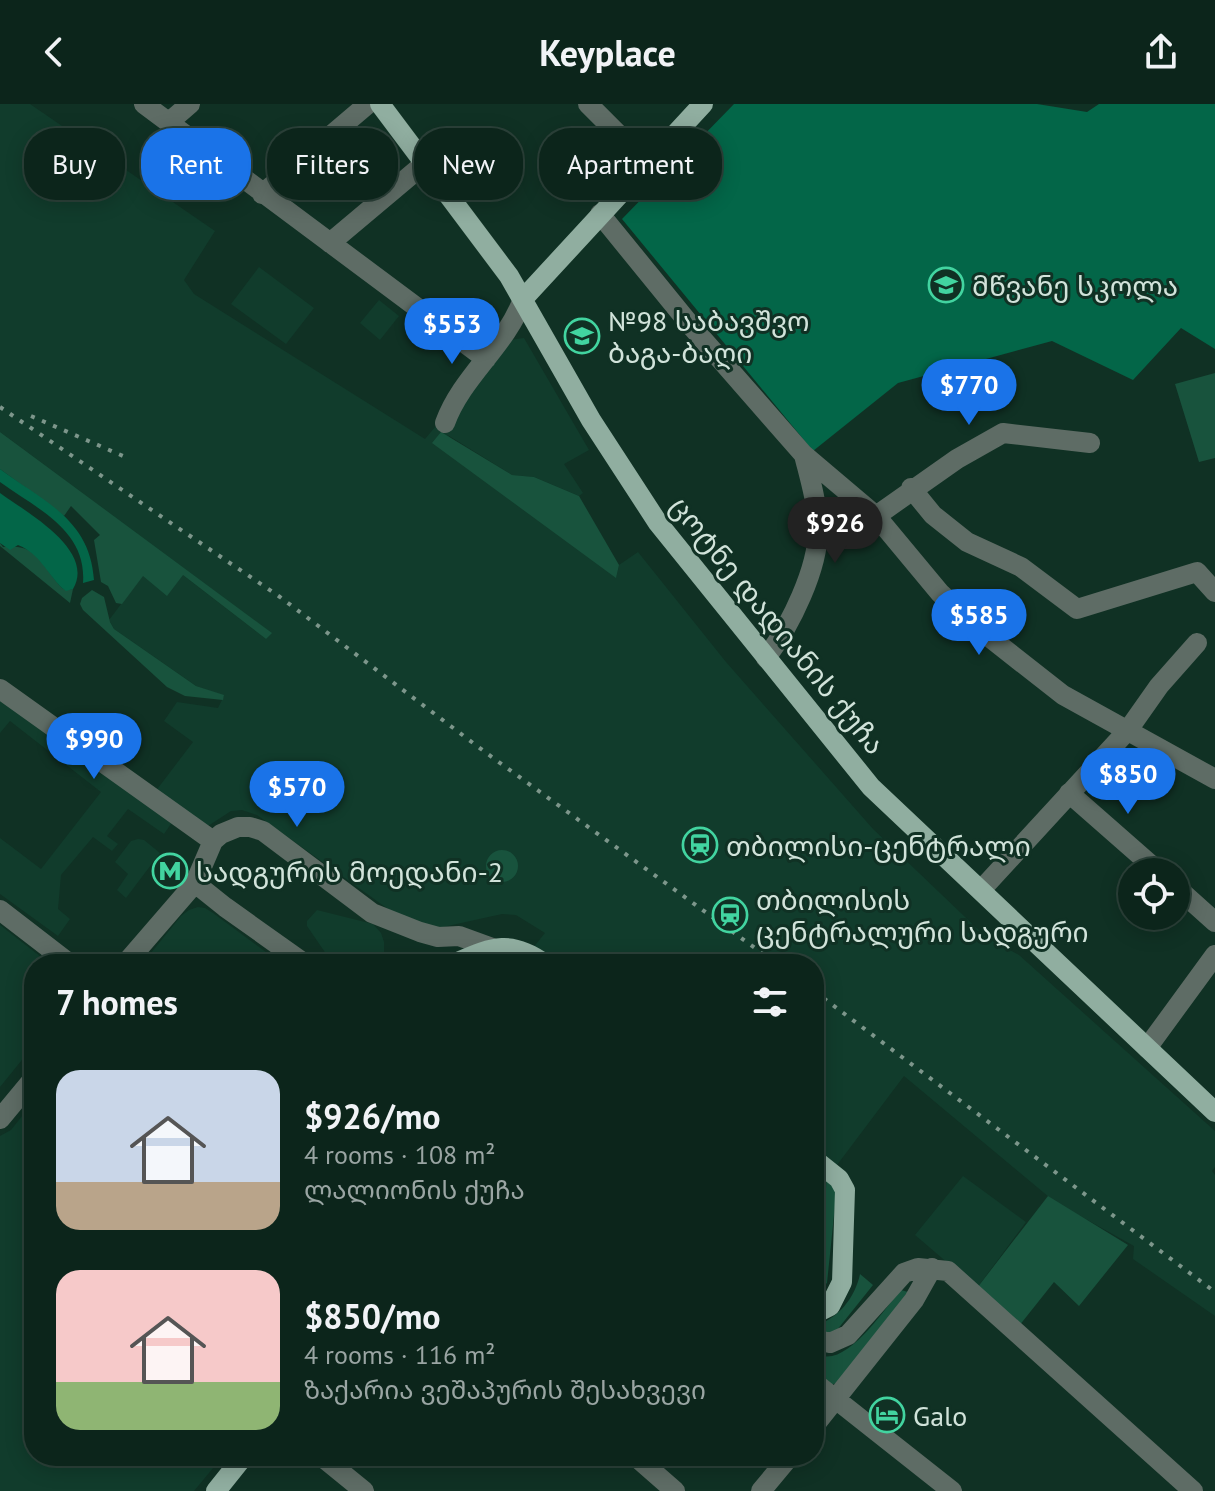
<!DOCTYPE html>
<html lang="en">
<head>
<meta charset="utf-8">
<style>
  :root { --surface:#0c251b; --page:#152d24; --text:#f1f3f6; --muted:#9aa5a3; --line:#2c423a; --accent:#1a73e8 }
  body { margin:0; font-family:"PT Sans","Noto Sans Georgian",sans-serif; background:var(--page); color:var(--text); height:100vh; display:flex; flex-direction:column; font-size:30px; white-space:nowrap }
  * { box-sizing:border-box; margin:0 }
  p { font-size:26px; color:var(--muted) }
  .icon { flex:none; width:44px; height:44px; fill:none; stroke:currentColor; stroke-width:2; stroke-linecap:round; stroke-linejoin:round }
  .map { position:relative; flex:1; overflow:hidden }
  .details { position:absolute; left:24px; top:850px; width:800px; height:512px; display:flex; flex-direction:column; background:var(--surface); border-radius:32px; box-shadow:0 4px 20px #0003,0 0 0 2px var(--line) }
  .details>* { flex:none }
  .guide { position:absolute; left:24px; top:24px; width:800px; height:72px; display:flex; gap:16px }
  .tools { position:absolute; left:1118px; top:754px; display:grid; gap:16px }
  .tools a { display:grid; place-items:center; width:72px; height:72px; border-radius:50%; background:var(--surface); box-shadow:0 4px 20px #0003,0 0 0 2px var(--line); font-size:40px }
  .price { position:absolute; translate:-50% -68px; padding:0 18px; border-radius:28px; background:var(--accent); color:#fff; font-size:26px; line-height:52px; filter:drop-shadow(0 2px 4px #0008) }
  .price::after { content:''; position:absolute; left:50%; top:48px; width:24px; height:18px; margin-left:-12px; background:inherit; clip-path:polygon(0 0,100% 0,50% 100%) }
  .price.current { background:#222; color:#fff }
  ul { padding:0; list-style:none }
  li { display:flex; align-items:center; gap:24px; height:200px; padding:0 32px }
  li span { display:grid; place-items:center; flex:none; width:224px; height:160px; border-radius:24px; color:#555 }
  li>.icon { margin-inline-start:auto }
  span .icon { width:96px; height:96px; fill:#fffc; stroke-width:1 }
  li b { font-size:34px }
  h2 { display:flex; justify-content:space-between; align-items:center; height:96px; padding:0 32px; font-size:34px }
  .tag { padding:0 28px; border-radius:32px; background:var(--surface); box-shadow:0 4px 20px #0003,0 0 0 2px var(--line); font-size:28px; line-height:72px }
  .tag.current { background:var(--accent); color:#fff }
  header { display:flex; justify-content:space-between; align-items:center; height:104px; padding:0 32px; background:var(--surface); font-size:36px; font-weight:600 }
  .map>svg:first-child { display:block }
</style>
</head>
<body>
<header><svg class="icon" aria-label="back" viewBox="0 0 24 24"><path d="M15 5l-7 7 7 7"/></svg>Keyplace<svg class="icon" aria-label="share" viewBox="0 0 24 24"><path d="M12 15V3M7 8l5-5 5 5M5 13v7h14v-7"/></svg></header>
<div class="map">
<svg width="1215" height="1387" viewBox="0 0 1215 1387">
  <rect width="100%" height="100%" fill="#103124"/>
  <path fill="#113c2c" d="M 0,0 L 30,0 L 215,127 L 184,176 L 194,190 L 425,335 L 509,236 L 524,234 L 589,346 L 564,360 L 583,389 L 579,392 L 534,373 L 512,371 L 446,330 L 616,473 L 619,461 L 638,448 L 726,558 L 873,725 L 986,833 L 1019,851 L 1215,1027 L 1215,1063 L 1212,1067 L 1215,1071 L 1215,1212 L 1133,1155 L 1134,1142 L 1055,1098 L 904,972 L 837,1061 L 814,1045 L 814,860 L 553,860 L 532,845 L 545,829 L 516,811 L 502,810 L 443,823 L 426,824 L 402,815 L 257,711 L 242,706 L 231,707 L 208,722 L 155,688 L 193,638 L 164,617 L 177,598 L 218,604 L 224,592 L 196,582 L 114,525 L 109,516 L 143,471 L 183,471 L 266,535 L 271,529 L 0,328 Z
    M 259,163 L 314,204 L 286,240 L 231,200 Z
    M 379,196 L 399,212 L 380,236 L 360,219 Z
    M 0,591 L 177,711 L 164,730 L 128,705 L 107,732 L 118,740 L 112,747 L 93,733 L 61,771 L 58,805 L 70,815 L 58,832 L 0,790 L 0,734 L 41,765 L 101,688 L 10,617 L 0,629 Z
    M 138,735 L 144,736 L 160,749 L 126,794 L 117,786 L 128,770 L 115,758 L 131,737 Z
    M 198,803 L 205,804 L 213,809 L 282,860 L 142,860 L 181,812 L 189,806 Z
    M 317,806 L 373,820 L 381,829 L 384,838 L 384,850 L 380,859 L 333,860 L 307,822 L 307,817 Z
    M 0,821 L 50,860 L 34,860 L 34,941 L 0,983 Z
    M 34,997 L 34,1352 L 223,1352 L 194,1387 L 0,1387 L 0,1032 L 11,1026 Z
    M 963,1072 L 1026,1118 L 977,1184 L 915,1131 Z"/>
  <path fill="#18533d" d="M 1215,269 L 1215,354 L 1199,358 L 1175,280 Z
    M 0,328 L 272,529 L 266,535 L 183,471 L 167,492 L 143,472 L 122,500 L 116,499 L 108,482 L 101,478 L 94,436 L 100,431 L 71,402 L 64,412 L 0,365 Z
    M 441,328 L 512,371 L 534,373 L 579,392 L 619,461 L 616,474 L 432,339 Z
    M 0,439 L 3,443 C 39,439 41,462 62,484 L 66,486 L 73,485 L 70,499 L 0,442 Z
    M 92,486 L 104,493 L 110,518 L 114,525 L 196,582 L 224,591 L 223,596 L 185,592 L 167,583 L 83,506 L 80,500 L 82,494 Z
    M486 762a16 16 0 1 1 32 0a16 16 0 1 1-32 0Z
    M 826,1070 L 834,1083 L 836,1092 L 827,1179 L 814,1191 C 814,1150 828,1111 826,1070 Z
    M 1048,1092 L 1128,1141 L 1079,1202 L 1054,1178 L 1019,1222 L 977,1184 Z
    M 860,1170 L 873,1181 L 833,1231 L 822,1232 L 814,1225 L 814,1222 C 838,1215 855,1194 860,1170 Z
    M 901,1186 L 908,1188 L 839,1279 L 827,1281 L 814,1271 L 814,1248 C 843,1270 883,1206 901,1186 Z"/>
  <path fill="#036648" d="M 734,0 L 1037,0 L 1087,8 L 1099,0 L 1215,0 L 1215,245 L 1181,224 L 1133,276 L 1052,237 L 898,279 L 813,347 L 622,115 Z
    M 0,365 C 44,398 90,415 94,476 L 83,479 C 87,426 37,405 0,378 Z
    M 0,389 C 26,408 96,446 73,485 L 66,487 L 62,484 C 46,468 40,450 18,441 L 10,446 L 0,439 Z"/>
  <g fill="none" stroke-linecap="round" stroke-linejoin="round">
    <path stroke="#5e6c65" stroke-width="20" d="M 144,0 L 486,255
      M 588,0 L 648,60
      M 168,19 L 190,0
      M 262,90 L 368,0
      M 600,110 L 692,223 L 804,351 L 876,412 L 940,489 L 984,529 L 1063,591 L 1215,675
      M 330,139 L 424,60
      M 445,319 C 462,272 506,242 523,195
      M 911,384 L 933,411 L 967,438 L 1021,463 L 1077,505 L 1197,468 L 1215,488
      M 876,412 L 957,355 L 1003,329 L 1090,339
      M 766,554 C 790,522 819,464 818,423 C 817,398 810,375 804,351
      M 0,585 L 213,737
      M 1069,689 L 1159,768
      M 195,779 L 225,803 L 305,860
      M 1176,783 L 1215,818
      M 981,786 L 1128,626 L 1159,582 L 1197,539
      M 0,806 L 70,860
      M 125,860 L 195,779 L 213,737 L 221,730 L 238,723 L 250,723 L 263,727 L 372,809 L 420,828 L 438,833 L 459,832 L 492,844
      M 1147,944 L 1215,851
      M 0,1015 L 34,974
      M 814,1235 L 830,1239 L 848,1231 L 904,1169 L 918,1164 L 948,1167 L 1193,1387
      M 814,1278 L 952,1387
      M 814,1322 L 914,1196 L 932,1164
      M 321,1352 L 364,1387
      M 635,1352 L 675,1387
      M 761,1387 L 790,1352"/>
    <path stroke="#90aea0" stroke-width="20" d="M 380,0 L 509,172 L 591,316 L 658,419 L 871,683 L 1215,1008
      M 523,195 L 703,0
      M 453,860 C 491,844 509,834 545,860
      M 814,1055 L 839,1075 L 845,1086 L 842,1178 L 830,1202 L 814,1210
      M 216,1387 L 244,1352"/>
    <path stroke="#7d968b" stroke-width="4" stroke-dasharray="4 8" stroke-linecap="butt" d="M 0,303 L 280,493 L 485,648 L 777,860
      M 31,312 L 130,355
      M 814,887 L 1215,1188"/>
  </g>
  <defs>
    <g id="school-ring" transform="scale(1.8)"><circle r="9.5" fill="#103124" stroke="#42d4a0" stroke-width="1.5"/><path d="M0-5L7-2L0 1L-7-2ZM-4 1L0 2.5L4 1V4Q0 6-4 4Z" fill="#42d4a0"/></g>
    <g id="station-ring" transform="scale(1.8)"><circle r="9.5" fill="#103124" stroke="#42d4a0" stroke-width="1.5"/><path d="M-3-6H3Q5-6 5-4V2Q5 4 3 4L4.5 6H3L1.5 4h-3L-3 6H-4.5L-3 4Q-5 4-5 2V-4Q-5-6-3-6ZM-3.5-4v3h7v-3ZM-3.5 1v1.5H-2V1ZM2 1v1.5H3.5V1Z" fill="#42d4a0"/></g>
    <g id="metro-ring" transform="scale(1.8)"><circle r="9.5" fill="#103124" stroke="#42d4a0" stroke-width="1.5"/><path d="M-5.5 5V-5H-3L0 0L3-5H5.5V5H3V-.5L0 4L-3-.5V5Z" fill="#42d4a0"/></g>
    <g id="hotel-ring" transform="scale(1.8)"><circle r="9.5" fill="#103124" stroke="#42d4a0" stroke-width="1.5"/><path d="M-6-4.5h1.5V1H6V5H4.5V3h-9V5H-6ZM-4 0a1.8 1.8 0 1 1 3.6 0ZM.5 0V-2.5h3Q6-2.5 6 0Z" fill="#42d4a0"/></g>
  </defs>
  <g fill-rule="evenodd">
    <use href="#school-ring" x="946" y="181"/>
    <use href="#school-ring" x="582" y="232"/>
    <use href="#station-ring" x="700" y="741"/>
    <use href="#metro-ring" x="170" y="767"/>
    <use href="#station-ring" x="730" y="811"/>
    <use href="#hotel-ring" x="887" y="1311"/>
  </g>
  <g text-anchor="middle" dominant-baseline="central" stroke-width="6" stroke-linejoin="round" paint-order="stroke">
    <g font-size="28" fill="#d1e3da" stroke="#103124" text-anchor="start">
      <text x="972" y="181">მწვანე სკოლა</text>
      <text x="608" y="216">№98 საბავშვო<tspan x="608" dy="32">ბაგა-ბაღი</tspan></text>
      <text x="726" y="741">თბილისი-ცენტრალი</text>
      <text x="196" y="767">სადგურის მოედანი-2</text>
      <text x="756" y="795">თბილისის<tspan x="756" dy="32">ცენტრალური სადგური</tspan></text>
      <text x="913" y="1311">Galo</text>
    </g>
    <g font-size="28" fill="#d1e3da" stroke="#103124">
      <text transform="translate(778 521) rotate(51)">ცოტნე დადიანის ქუჩა</text>
    </g>
  </g>
</svg>
<div class="tools">
<a><svg class="icon" aria-label="locate" viewBox="0 0 24 24"><circle cx="12" cy="12" r="6"/><path d="M12 2v4M12 18v4M2 12h4M18 12h4"/></svg></a>
</div>
<b class="price" style="left:452px;top:262px">$553</b>
<b class="price" style="left:969px;top:323px">$770</b>
<b class="price current" style="left:835px;top:461px">$926</b>
<b class="price" style="left:979px;top:553px">$585</b>
<b class="price" style="left:94px;top:677px">$990</b>
<b class="price" style="left:1128px;top:712px">$850</b>
<b class="price" style="left:297px;top:725px">$570</b>
<div class="guide">
<a class="tag">Buy</a>
<a class="tag current">Rent</a>
<a class="tag">Filters</a>
<a class="tag">New</a>
<a class="tag">Apartment</a>
</div>
<section class="details">
<h2>7 homes<svg class="icon" aria-label="filters" viewBox="0 0 24 24"><path d="M4 7h16M4 17h16"/><circle cx="9" cy="7" r="2"/><circle cx="15" cy="17" r="2"/></svg></h2>
<ul>
<li><span style="background:linear-gradient(#c9d6e8 70%,#b9a48a 0)"><svg class="icon" aria-label="home" viewBox="0 0 24 24"><path d="M3 11l9-7 9 7M6 9v11h12V9"/></svg></span><div><b>$926/mo</b><p>4 rooms · 108 m²</p><p>ლალიონის ქუჩა</p></div></li>
<li><span style="background:linear-gradient(#f6c9c9 70%,#8fb573 0)"><svg class="icon" aria-label="home" viewBox="0 0 24 24"><path d="M3 11l9-7 9 7M6 9v11h12V9"/></svg></span><div><b>$850/mo</b><p>4 rooms · 116 m²</p><p>ზაქარია ვეშაპურის შესახვევი</p></div></li>
</ul>
</section>
</div>
</body>
</html>
